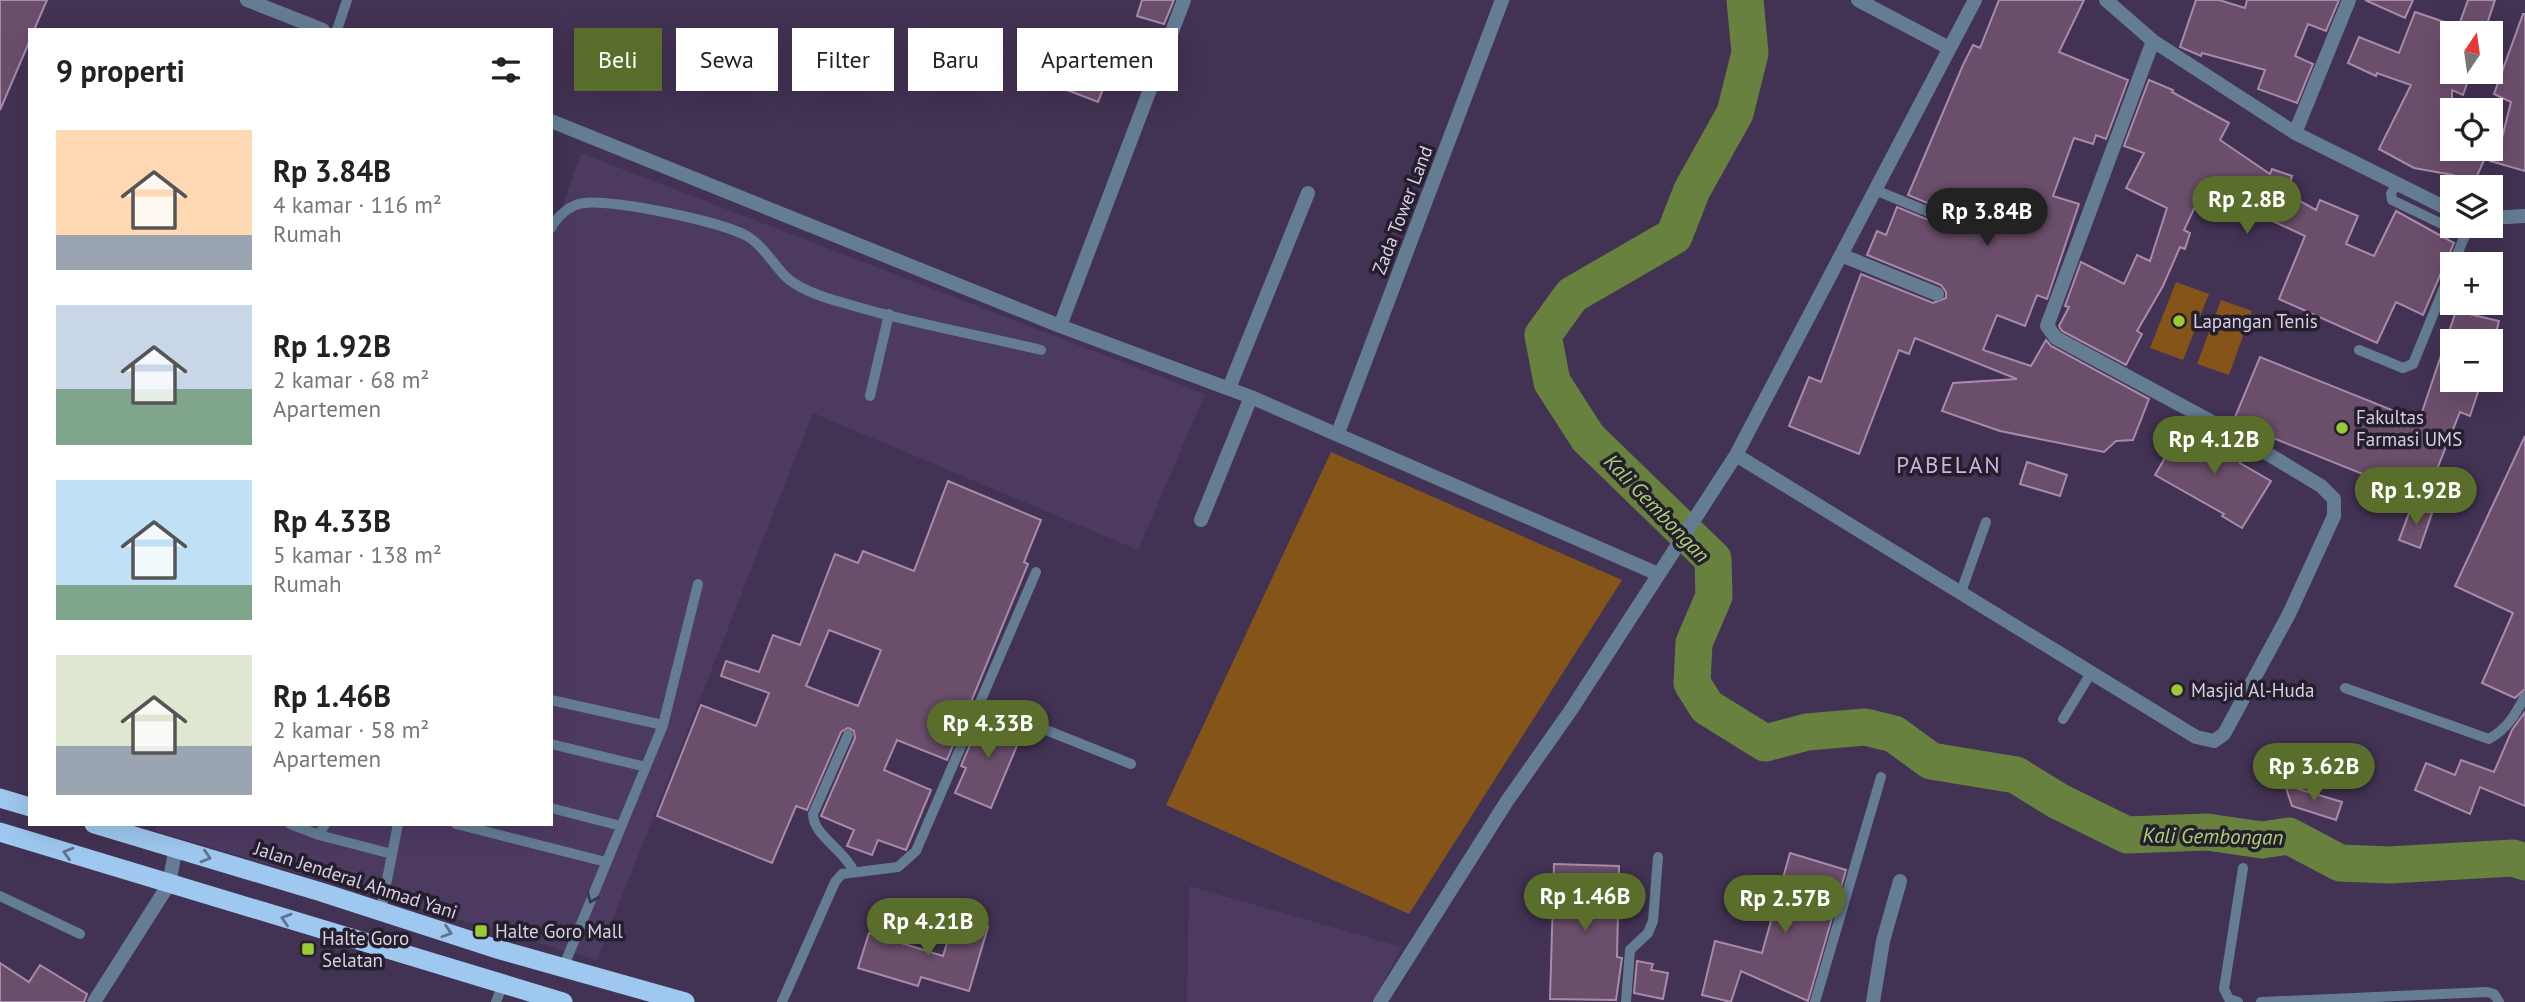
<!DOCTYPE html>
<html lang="id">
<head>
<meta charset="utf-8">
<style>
  :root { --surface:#fff; --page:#f2f2f2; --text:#222; --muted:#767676; --accent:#586e2a }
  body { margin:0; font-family:"PT Sans",sans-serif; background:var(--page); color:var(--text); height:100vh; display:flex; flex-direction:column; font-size:26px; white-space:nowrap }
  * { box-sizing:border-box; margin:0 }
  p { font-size:23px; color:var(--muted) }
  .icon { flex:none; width:38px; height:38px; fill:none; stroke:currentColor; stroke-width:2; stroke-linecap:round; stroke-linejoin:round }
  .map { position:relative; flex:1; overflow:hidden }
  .drawer { position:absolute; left:28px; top:28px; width:525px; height:798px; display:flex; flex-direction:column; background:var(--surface); border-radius:0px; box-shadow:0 7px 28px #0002 }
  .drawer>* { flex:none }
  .banner { position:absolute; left:574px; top:28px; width:665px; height:63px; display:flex; gap:14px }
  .needle { width:46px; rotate:13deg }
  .tools { position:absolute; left:2440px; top:21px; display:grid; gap:14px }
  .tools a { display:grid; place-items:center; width:63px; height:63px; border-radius:0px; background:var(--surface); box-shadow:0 7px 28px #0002; font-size:35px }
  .price { position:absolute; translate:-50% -60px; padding:0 16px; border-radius:24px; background:var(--accent); color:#fff; font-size:23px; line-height:46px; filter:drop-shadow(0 2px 4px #0008) }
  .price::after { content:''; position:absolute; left:50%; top:42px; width:21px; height:16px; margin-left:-10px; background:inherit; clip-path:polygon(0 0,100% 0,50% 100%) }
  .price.current { background:#222; color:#fff }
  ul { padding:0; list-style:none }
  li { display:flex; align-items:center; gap:21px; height:175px; padding:0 28px }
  li span { display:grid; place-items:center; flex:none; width:196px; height:140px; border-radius:0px; color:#555 }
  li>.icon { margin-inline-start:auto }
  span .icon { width:84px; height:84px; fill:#fffc; stroke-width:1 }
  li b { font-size:30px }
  h2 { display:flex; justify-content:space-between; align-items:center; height:84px; padding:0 28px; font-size:30px }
  .pill { padding:0 24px; border-radius:0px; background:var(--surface); box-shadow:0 7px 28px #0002; font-size:24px; line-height:63px }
  .pill.current { background:var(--accent); color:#fff }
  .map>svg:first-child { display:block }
</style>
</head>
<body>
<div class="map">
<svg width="2525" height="1002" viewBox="0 0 2525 1002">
  <rect width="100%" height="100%" fill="#423253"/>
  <path fill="#4d3a61" d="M 581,153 L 1205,394 L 1138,550 L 813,413 L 597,960 L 155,831 L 157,824 L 551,824 L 551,240 Z
    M 1189,886 L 1402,947 L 1372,1002 L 1187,1002 Z"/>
  <path fill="#855419" d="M 2176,282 L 2209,294 L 2183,360 L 2150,348 Z
    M 2221,300 L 2252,311 L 2229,375 L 2197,364 Z
    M 1331,452 L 1622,580 L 1409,914 L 1166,805 Z"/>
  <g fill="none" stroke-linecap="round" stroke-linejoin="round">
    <path stroke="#69813e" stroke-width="37" d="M 1745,0 L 1750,53 L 1735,113 L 1692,190 L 1674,236 L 1572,295 L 1543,335 L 1552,382 L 1588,438 L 1713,559 L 1714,596 L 1694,643 L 1692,683 L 1707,707 L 1765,743 L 1807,732 L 1865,727 L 1894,734 L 1931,761 L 2016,775 L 2058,801 L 2127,835 L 2207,832 L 2262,840 L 2289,836 L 2340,863 L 2389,865 L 2513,858 L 2525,862"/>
  </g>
  <path fill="#6b4e6b" stroke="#aa8aaa" stroke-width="2" fill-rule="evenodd" d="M 0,0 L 47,0 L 34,30 L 30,30 L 30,40 L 0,110 Z
    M 1142,0 L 1174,0 L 1164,24 L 1137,16 Z
    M 1999,0 L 2084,0 L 2059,52 L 2128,80 L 2106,139 L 2096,135 L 2093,144 L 2074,138 L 2053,196 L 2079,204 L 2047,299 L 2037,295 L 2025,326 L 1997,315 L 1983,350 L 2031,366 L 2046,340 L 2051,346 L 2149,399 L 2133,440 L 2116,441 L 2104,452 L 2000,431 L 1942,411 L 1953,383 L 2017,379 L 1915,338 L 1909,354 L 1899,350 L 1859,454 L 1789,426 L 1809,377 L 1821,382 L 1861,274 L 1933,303 L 1946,298 L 1946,292 L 1941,285 L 1867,255 L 1877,231 L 1886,235 L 1897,207 L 1948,228 L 1958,224 L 1954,214 L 1908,195 L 1963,65 L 1973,45 L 1980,48 Z
    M 2196,0 L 2219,0 L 2245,8 L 2247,0 L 2339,0 L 2326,31 L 2308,24 L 2295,56 L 2313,64 L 2297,103 L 2258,89 L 2265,70 L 2202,53 L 2201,56 L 2180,47 Z
    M 2365,0 L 2413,0 L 2405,18 Z
    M 2468,0 L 2495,0 L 2484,33 L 2459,25 Z
    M 2415,12 L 2459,27 L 2457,33 L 2452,33 L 2452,46 L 2443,72 L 2471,72 L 2463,95 L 2452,90 L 2452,149 L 2489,149 L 2472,187 L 2450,180 L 2453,175 L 2414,168 L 2379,149 L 2411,85 L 2377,73 L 2376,76 L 2348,63 L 2359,37 L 2399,53 Z
    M 2523,14 L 2525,14 L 2525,171 L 2490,161 L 2490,138 L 2501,142 L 2511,102 L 2494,94 Z
    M 1072,53 L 1111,68 L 1098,102 L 1059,87 Z
    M 2149,80 L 2173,90 L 2172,92 L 2229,123 L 2220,140 L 2270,174 L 2272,169 L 2292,176 L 2287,194 L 2316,210 L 2320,200 L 2358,216 L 2346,244 L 2374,256 L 2396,211 L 2454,243 L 2423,315 L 2396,302 L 2377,343 L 2279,299 L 2305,236 L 2238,205 L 2237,207 L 2201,194 L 2184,230 L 2190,233 L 2185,249 L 2180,247 L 2163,286 L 2137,331 L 2142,334 L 2126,365 L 2062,331 L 2059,326 L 2069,307 L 2065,306 L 2081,262 L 2124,284 L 2137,255 L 2150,261 L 2167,208 L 2126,188 L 2144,153 L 2124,146 Z
    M 2456,311 L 2499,321 L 2494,341 L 2452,340 L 2452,380 L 2482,380 L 2470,416 L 2460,412 L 2425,499 L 2258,432 L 2256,435 L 2233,422 L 2260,357 L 2419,421 Z
    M 2183,427 L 2222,449 L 2226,440 L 2246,452 L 2240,463 L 2271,481 L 2242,528 L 2222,516 L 2224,514 L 2155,475 Z
    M 2525,436 L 2525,689 L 2515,698 L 2482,683 L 2513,613 L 2455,586 Z
    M 2027,462 L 2067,475 L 2060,496 L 2020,484 Z
    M 948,481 L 1041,520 L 1024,562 L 1028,564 L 947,760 L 897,740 L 884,770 L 931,790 L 906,850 L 878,840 L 872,855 L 847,846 L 854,830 L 821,816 L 855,738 L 854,731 L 848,728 L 841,732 L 807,810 L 796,806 L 772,863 L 657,816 L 701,705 L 756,726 L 769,693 L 721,676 L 726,661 L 759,672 L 773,635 L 800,645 L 835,554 L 858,563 L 863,551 L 914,571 ZM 829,630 L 881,650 L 858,706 L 806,686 Z
    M 2412,505 L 2432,513 L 2420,548 L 2399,540 Z
    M 2525,712 L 2525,806 L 2480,787 L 2470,814 L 2415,790 L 2426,763 L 2455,775 L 2461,760 L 2494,772 L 2512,730 Z
    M 983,714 L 1023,731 L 991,808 L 955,793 L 966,768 L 961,766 Z
    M 2285,785 L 2342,802 L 2336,820 L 2292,806 Z
    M 1790,853 L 1846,870 L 1808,1001 L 1741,971 L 1731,1002 L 1702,995 L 1715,941 L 1762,953 Z
    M 1554,864 L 1619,866 L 1617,957 L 1622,958 L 1616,1000 L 1550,999 Z
    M 955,917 L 988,927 L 969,991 L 921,977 L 918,986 L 858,968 L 869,933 L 943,956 Z
    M 1637,961 L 1653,964 L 1651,970 L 1668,973 L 1663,999 L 1634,993 Z
    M 0,963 L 29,982 L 40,965 L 87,994 L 84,1002 L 0,1002 Z"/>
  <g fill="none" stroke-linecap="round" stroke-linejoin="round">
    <path stroke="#657d93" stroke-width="10" d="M 337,30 L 347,0
      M 2396,184 L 2391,194 L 2392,200 L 2465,235
      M 1875,190 L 1951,221
      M 551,228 C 557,217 570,204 584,203 C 612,199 727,222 750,238 C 765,248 773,264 786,277 C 800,290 825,298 844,303 C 908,323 976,334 1041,350
      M 2453,264 L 2469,226
      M 2359,350 L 2403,368 L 2413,364 L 2452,268
      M 870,396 L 889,314
      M 1961,592 L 1986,522
      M 2345,688 L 2489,739 C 2508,728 2515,715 2525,696
      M 551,700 L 663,725
      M 981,704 L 1131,764
      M 2063,719 L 2091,673
      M 848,735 L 813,814 C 813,835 843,849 853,870
      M 551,744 L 646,767
      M 551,808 L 621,826
      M 290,824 L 319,835
      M 325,824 L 319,835 L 392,854
      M 456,824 L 606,862
      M 0,896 L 80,934
      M 381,910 L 398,824
      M 563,968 L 663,725 L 698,584
      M 496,1002 L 503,984
      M 782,1002 L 835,882 L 842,874 L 898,867 L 916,851 L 1036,572
      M 1626,1002 L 1630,950 L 1648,933 L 1653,921 L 1658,857
      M 1815,1002 L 1881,777
      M 2238,1002 L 2229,999 L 2224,989 L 2243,868
      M 2261,1002 L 2487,992 L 2494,994 L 2499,1002"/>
    <path stroke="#657d93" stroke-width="14" d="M 247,0 L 323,30
      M 1858,0 L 1949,48
      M 2106,0 L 2153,41 L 2295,133 L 2452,211
      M 551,121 L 1060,326 L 1251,397 L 1658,574
      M 2295,133 L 2349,0
      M 2490,218 L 2525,216
      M 1841,255 L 1937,294
      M 1060,326 L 1184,0
      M 1229,388 L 1308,193
      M 1338,433 L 1502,0
      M 1736,455 L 2196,737 L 2214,741 L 2224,734 L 2289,614 L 2334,516 L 2334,499 L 2321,486 L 2240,437 L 2056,338 L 2047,326 L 2153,41
      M 1201,520 L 1251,397
      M 94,1002 L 169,884 L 176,847
      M 1380,1002 L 1507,801 L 1571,710 L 1736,455 L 1975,0
      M 1873,1002 L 1883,941 L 1900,881"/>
    <path stroke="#9ec8ef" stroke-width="19" d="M 0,798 L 30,807
      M 94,824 L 321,892 L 497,949 L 685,1002
      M 0,832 L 563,1002"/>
  </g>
  <defs><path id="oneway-chevron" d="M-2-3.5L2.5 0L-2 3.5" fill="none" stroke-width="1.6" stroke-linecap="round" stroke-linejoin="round" transform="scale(1.75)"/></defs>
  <g stroke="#62738e">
    <use href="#oneway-chevron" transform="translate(68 853) rotate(-163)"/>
    <use href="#oneway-chevron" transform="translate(206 857) rotate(17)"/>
    <use href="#oneway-chevron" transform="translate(286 919) rotate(-163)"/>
    <use href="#oneway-chevron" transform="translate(447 932) rotate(18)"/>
  </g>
  <use stroke="#383a4c" href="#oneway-chevron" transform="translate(592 898) rotate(112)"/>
  <g fill="#9bcb33" stroke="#251e2d" stroke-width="2.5">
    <circle cx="2179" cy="321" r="7"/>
    <circle cx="2342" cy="428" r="7"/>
    <circle cx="2177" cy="690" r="7"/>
    <rect x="474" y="924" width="14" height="14" rx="3.5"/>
    <rect x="301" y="942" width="14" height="14" rx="3.5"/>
  </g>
  <g text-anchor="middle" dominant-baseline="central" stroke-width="7" stroke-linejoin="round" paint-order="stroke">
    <g font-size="19" fill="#d8cfe4" stroke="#251e2d">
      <text transform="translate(1402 210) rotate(-69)">Zada Tower Land</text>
      <text transform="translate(356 880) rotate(18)">Jalan Jenderal Ahmad Yani</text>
    </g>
    <g font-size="19" fill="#d8cfe4" stroke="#251e2d" text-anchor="start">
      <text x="2193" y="321">Lapangan Tenis</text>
      <text x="2356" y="417">Fakultas<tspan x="2356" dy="22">Farmasi UMS</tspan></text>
      <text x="2191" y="690">Masjid Al-Huda</text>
      <text x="495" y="931">Halte Goro Mall</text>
      <text x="322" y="938">Halte Goro<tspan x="322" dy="22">Selatan</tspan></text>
    </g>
    <g font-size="21" font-style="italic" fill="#add072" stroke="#251e2d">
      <text transform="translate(1657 508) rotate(46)">Kali Gembongan</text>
      <text transform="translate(2213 836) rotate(1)">Kali Gembongan</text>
    </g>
    <g font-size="23" letter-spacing="2" fill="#c8b5dd" stroke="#251e2d">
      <text x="1949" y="464">PABELAN</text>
    </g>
  </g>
</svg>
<div class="tools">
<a><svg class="needle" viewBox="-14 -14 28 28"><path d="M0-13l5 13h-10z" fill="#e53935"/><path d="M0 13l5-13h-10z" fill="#767676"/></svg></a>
<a><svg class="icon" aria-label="locate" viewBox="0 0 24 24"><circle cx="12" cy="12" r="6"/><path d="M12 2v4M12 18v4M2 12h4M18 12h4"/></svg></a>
<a><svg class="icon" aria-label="layers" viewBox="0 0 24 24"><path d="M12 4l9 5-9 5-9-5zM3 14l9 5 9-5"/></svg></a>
<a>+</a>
<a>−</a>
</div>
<b class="price" style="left:2247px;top:236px">Rp 2.8B</b>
<b class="price current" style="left:1987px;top:248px">Rp 3.84B</b>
<b class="price" style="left:2214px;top:476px">Rp 4.12B</b>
<b class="price" style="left:2416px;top:527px">Rp 1.92B</b>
<b class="price" style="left:988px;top:760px">Rp 4.33B</b>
<b class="price" style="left:2314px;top:803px">Rp 3.62B</b>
<b class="price" style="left:1585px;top:933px">Rp 1.46B</b>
<b class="price" style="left:1785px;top:935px">Rp 2.57B</b>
<b class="price" style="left:928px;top:958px">Rp 4.21B</b>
<div class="banner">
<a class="pill current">Beli</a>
<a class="pill">Sewa</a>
<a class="pill">Filter</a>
<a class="pill">Baru</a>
<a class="pill">Apartemen</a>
</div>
<section class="drawer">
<h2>9 properti<svg class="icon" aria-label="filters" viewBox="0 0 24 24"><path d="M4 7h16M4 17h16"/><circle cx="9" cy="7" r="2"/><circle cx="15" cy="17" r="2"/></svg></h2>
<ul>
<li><span style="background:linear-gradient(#ffd9b3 75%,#9aa5b1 0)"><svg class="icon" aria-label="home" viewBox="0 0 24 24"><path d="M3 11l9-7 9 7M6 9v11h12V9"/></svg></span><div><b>Rp 3.84B</b><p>4 kamar · 116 m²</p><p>Rumah</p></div></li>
<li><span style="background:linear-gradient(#c9d6e8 60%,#7fa58c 0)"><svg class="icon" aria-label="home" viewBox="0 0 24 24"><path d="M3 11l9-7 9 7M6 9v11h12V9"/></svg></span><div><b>Rp 1.92B</b><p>2 kamar · 68 m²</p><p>Apartemen</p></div></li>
<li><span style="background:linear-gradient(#bfe0f5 75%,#7fa58c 0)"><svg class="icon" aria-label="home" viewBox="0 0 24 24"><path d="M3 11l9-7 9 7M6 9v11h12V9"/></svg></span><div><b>Rp 4.33B</b><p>5 kamar · 138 m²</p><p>Rumah</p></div></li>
<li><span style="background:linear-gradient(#dfe7d0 65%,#9aa5b1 0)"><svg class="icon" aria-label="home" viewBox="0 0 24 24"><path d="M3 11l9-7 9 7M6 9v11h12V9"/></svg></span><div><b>Rp 1.46B</b><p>2 kamar · 58 m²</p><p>Apartemen</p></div></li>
</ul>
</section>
</div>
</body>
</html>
